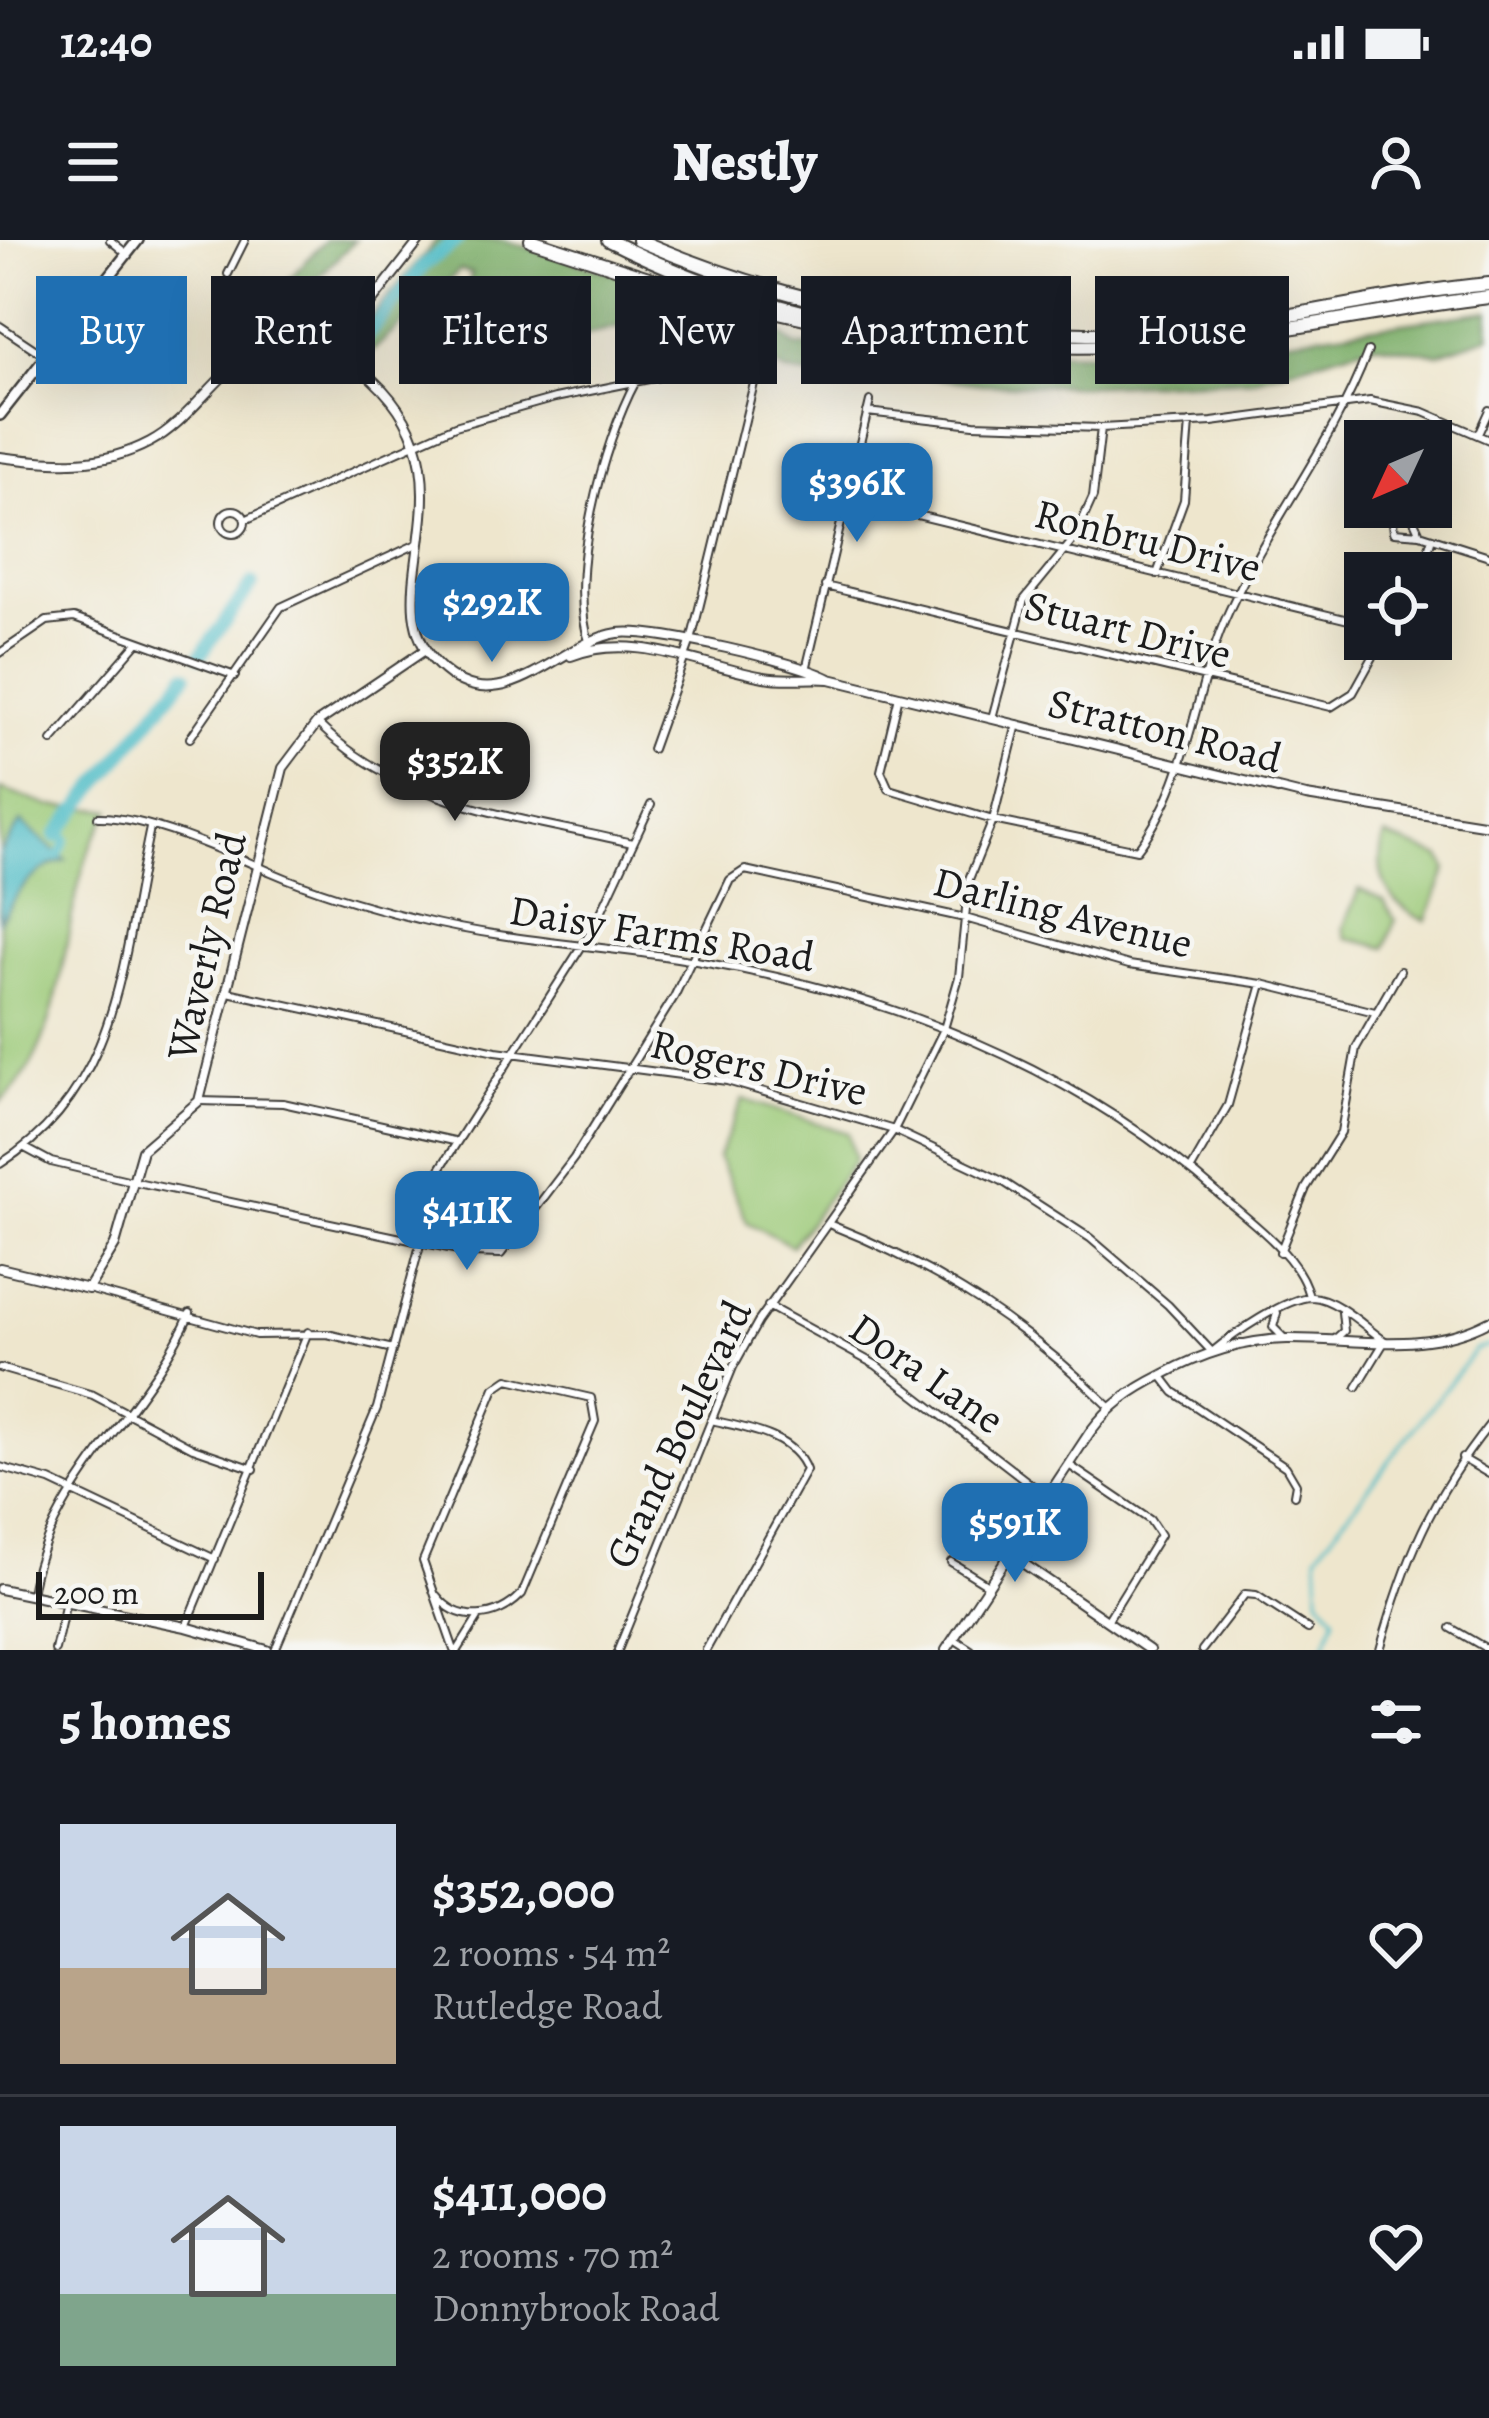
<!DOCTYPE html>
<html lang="en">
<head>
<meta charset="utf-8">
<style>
  :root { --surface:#171b24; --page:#20242c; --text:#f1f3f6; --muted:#9ea1a6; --line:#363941; --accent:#1f6fb2 }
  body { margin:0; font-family:Alegreya,serif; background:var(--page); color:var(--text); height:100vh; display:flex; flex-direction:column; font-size:45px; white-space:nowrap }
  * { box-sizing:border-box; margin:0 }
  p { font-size:39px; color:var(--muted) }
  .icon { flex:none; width:66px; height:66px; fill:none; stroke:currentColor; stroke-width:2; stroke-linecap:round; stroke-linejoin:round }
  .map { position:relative; height:1410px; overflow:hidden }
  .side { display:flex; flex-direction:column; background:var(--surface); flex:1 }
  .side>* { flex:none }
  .top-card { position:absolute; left:36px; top:36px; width:1419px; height:108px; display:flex; gap:24px }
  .needle { width:78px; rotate:226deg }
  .fabs { position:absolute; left:1344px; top:180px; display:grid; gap:24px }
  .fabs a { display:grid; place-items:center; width:108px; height:108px; border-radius:0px; background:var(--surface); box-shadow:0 12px 48px #0002; font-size:60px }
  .scale { position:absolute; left:36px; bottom:30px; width:228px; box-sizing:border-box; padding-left:12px; border:6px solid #1c1c1c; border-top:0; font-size:33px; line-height:42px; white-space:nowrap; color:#1c1c1c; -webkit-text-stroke:9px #f6f6f2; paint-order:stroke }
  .price { position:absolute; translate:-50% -102px; padding:0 27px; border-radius:24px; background:var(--accent); color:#fff; font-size:39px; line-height:78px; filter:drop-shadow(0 3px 6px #0008) }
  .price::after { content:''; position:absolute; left:50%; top:72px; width:36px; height:27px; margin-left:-18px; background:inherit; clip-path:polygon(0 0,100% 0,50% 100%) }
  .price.on { background:#222; color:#fff }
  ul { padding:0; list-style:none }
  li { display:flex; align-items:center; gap:36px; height:300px; padding:0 60px }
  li+li { border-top:3px solid var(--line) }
  li span { display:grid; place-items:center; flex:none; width:336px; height:240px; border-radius:0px; color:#555 }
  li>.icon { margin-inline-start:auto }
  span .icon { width:144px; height:144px; fill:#fffc; stroke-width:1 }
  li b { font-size:51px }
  h2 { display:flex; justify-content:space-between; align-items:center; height:144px; padding:0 60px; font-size:51px }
  .tag { padding:0 42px; border-radius:0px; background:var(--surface); box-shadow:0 12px 48px #0002; font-size:42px; line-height:108px }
  .tag.on { background:var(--accent); color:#fff }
  .status { display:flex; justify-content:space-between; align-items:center; height:84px; padding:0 60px; background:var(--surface); direction:ltr }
  .status svg { height:33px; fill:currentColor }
  header { display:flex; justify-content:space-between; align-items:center; height:156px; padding:0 60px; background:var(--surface); font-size:54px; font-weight:800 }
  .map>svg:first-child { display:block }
</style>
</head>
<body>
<div class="status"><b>12:40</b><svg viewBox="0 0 49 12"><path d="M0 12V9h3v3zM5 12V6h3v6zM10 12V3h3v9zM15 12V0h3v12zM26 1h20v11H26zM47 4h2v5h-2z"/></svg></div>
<header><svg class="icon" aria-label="menu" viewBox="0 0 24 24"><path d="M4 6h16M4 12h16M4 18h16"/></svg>Nestly<svg class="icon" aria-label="person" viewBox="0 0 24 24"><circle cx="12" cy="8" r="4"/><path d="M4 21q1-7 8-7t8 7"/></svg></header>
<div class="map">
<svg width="1489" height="1410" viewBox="0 0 1489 1410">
  <rect width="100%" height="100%" fill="#f6f6f2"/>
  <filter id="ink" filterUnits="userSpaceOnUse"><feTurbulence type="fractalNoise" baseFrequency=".00833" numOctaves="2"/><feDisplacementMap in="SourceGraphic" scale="24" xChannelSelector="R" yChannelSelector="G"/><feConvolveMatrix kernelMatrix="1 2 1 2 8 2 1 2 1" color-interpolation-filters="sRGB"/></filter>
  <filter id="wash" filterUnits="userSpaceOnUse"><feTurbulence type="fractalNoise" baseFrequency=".004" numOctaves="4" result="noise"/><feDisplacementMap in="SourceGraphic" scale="48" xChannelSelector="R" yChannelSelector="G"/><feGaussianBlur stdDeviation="2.7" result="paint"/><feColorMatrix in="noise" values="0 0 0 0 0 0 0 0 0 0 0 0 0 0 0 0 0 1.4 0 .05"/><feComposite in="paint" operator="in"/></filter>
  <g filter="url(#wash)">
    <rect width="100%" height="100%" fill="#eee6cd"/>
    <path fill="#9bc977" stroke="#5c724a" stroke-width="3" d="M 0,549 L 50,566 L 111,570 C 104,583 94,597 89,611 C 59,689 68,805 0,862 Z
      M 1385,596 L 1441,617 L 1447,629 L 1426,681 C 1389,665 1371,636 1385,596 Z
      M 1359,649 L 1384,661 L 1395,680 L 1385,708 L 1346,698 L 1343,688 Z
      M 743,859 L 848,893 L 855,920 L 792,1006 L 747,982 L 718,917 Z"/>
    <path fill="#7cad68" stroke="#4c6442" stroke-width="3" d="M 325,0 L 355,0 L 310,46 L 315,90 L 282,90 L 237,106 L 232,102 Z
      M 437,0 L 503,0 L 675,52 L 716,73 L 779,92 L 796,106 L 1175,115 L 1489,71 L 1489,97 L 1438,114 L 1373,104 L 1252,139 L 1077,146 L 982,144 L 910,135 L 858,142 L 786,132 L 747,108 L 694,102 L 643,80 L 521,112 L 487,81 L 459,75 L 472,33 L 460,30 L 365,118 L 348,104 Z"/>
    <path fill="#4ebcc6" stroke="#356c71" stroke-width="3" d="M 21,582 L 66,620 C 33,628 17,653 0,681 L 0,613 Z"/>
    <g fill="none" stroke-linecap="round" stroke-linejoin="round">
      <path stroke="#4ebcc6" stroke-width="3" d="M 1323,1410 L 1335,1377 L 1319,1357 L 1317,1314 L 1475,1110 L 1489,1106"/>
      <path stroke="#4ebcc6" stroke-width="8" d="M 59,615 L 67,599 L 62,591"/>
      <path stroke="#4ebcc6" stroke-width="14" d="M 358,106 L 424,25 L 457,0
        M 200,416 L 252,344
        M 56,596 L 186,435"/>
    </g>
  </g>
  <g filter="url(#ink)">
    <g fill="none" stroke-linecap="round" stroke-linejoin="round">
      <g stroke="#3c3a37" stroke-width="10">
        <path id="minor" d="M 110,0 L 127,14
          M 228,34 L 245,0
          M 0,86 L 45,116
          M 867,172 L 974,184 L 1101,188 L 1212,182 L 1370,161 L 1424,172 L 1489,200
          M 1478,194 L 1489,170
          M 1431,201 L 1441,179
          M 847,258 L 1365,384
          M 1405,267 L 1393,283 L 1394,292 L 1420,294
          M 1408,267 L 1420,294 L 1489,316
          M221 282a12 12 0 1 1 24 0a12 12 0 1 1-24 0Z
          M 245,280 L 455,186 L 555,158 L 753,118 L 755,139 L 692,397 L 652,509
          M 1421,333 L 1431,301
          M 1157,334 L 1184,260 L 1190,183
          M 825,346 L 1331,467 L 1353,453 L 1383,399
          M 590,404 C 566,338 603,202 636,141
          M 0,413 L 47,381 L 74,378 L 235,436
          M 806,430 L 870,161
          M 899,456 L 881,531 L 889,549 L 993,580 L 1137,610 C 1191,541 1193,448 1229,371 C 1270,281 1333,204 1368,111
          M 992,478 L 1024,360 L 1074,299 L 1093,257 L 1101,188
          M 317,483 C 402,567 520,577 632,603
          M 190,498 L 281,367 L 419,303
          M 52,501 L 138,402
          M 98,577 C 147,576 226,612 271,632 C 317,652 369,667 418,679 C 510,702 603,705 696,721 C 888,753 1073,826 1221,956 C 1250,981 1301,1017 1309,1057
          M 228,752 L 496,811 L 727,841 L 894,890 L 1002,941 L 1090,998 L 1168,1065 L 1212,1112 C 1231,1096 1286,1057 1312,1057 C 1336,1058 1366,1088 1385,1101 L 1357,1147
          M 199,861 L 283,863 L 454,901
          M 25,908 L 51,922 L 132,941 L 472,1013 L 501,1014 L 574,918 L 674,757 L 730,640 L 745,630 L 965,678 L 1129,725 L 1262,744 L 1375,772
          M 0,924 C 121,848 122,717 150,588
          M 1191,929 L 1228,865 L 1262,744
          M 831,985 C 940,1028 1026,1085 1110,1167
          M 1280,1012 L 1306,948 L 1341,892 L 1356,808 L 1400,731
          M 88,1049 L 256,1095 L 327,1094 L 393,1109
          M 768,1066 L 876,1125 L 1046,1256
          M 1277,1073 L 1273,1087 L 1285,1099
          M 1334,1100 L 1344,1091 L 1342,1072
          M 0,1128 L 93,1155 L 193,1208 L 254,1229
          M 1161,1135 L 1174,1152 L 1286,1227 L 1296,1244 L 1294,1255
          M 1462,1218 L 1489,1234
          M 1069,1225 L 1150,1280 L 1160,1295 L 1107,1381
          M 0,1227 L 50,1241 L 215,1319
          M 951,1322 L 988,1345
          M 31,1355 C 46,1247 149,1169 190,1073
          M 437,1356 C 459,1384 497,1380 522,1354 L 595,1181 L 591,1158 L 508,1139 L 495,1148 L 423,1321 L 454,1410
          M 186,1387 L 308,1092
          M 1451,1388 L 1489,1410
          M 954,1399 L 971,1410
          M 55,1410 L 66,1362
          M 275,1410 L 377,1168 L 440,929 L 594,687 L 651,565
          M 458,1410 L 478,1378
          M 618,1410 L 733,1127 L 758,1082 L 894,890 L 944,789 L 959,737 L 969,639 L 993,580 L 1017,484
          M 706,1410 L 806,1230 C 793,1194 744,1188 711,1180
          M 1202,1410 L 1245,1354 L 1256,1355 L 1308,1389
          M 1380,1410 C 1405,1320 1431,1258 1489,1185"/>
      </g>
      <g stroke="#3c3a37" stroke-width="12">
        <path id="tertiary" d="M 346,95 L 357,125
          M 310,101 L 347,89
          M 334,110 L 420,0
          M 0,217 C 53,224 101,228 150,202 C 204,174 235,92 304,101 C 331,104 354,122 373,140 C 482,241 368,357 438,425 C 501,487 557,402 618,393 C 653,388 799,422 830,439
          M 571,416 C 634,391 701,426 764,437 C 787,441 808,437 830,439 L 1306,556 L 1489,585
          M 0,1028 L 88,1049 L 115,1005 L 142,910 L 199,861 L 283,528 L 317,483 L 425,410
          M 1011,1315 L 1149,1410
          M 0,1349 L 186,1387 L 267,1410
          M 946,1410 L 1090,1192 C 1110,1165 1132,1150 1162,1135 C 1201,1114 1242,1100 1287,1099 C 1356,1098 1425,1115 1489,1081"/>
      </g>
      <g stroke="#3c3a37" stroke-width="14">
        <path id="secondary" d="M 0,175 L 138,0"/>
      </g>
      <g stroke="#3c3a37" stroke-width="16">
        <path id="motorway" d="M 531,0 L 695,53 L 836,85
          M 608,0 C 787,90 1002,122 1201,100 C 1298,90 1392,68 1489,57
          M 638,0 C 823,80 1028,111 1227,85 C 1315,73 1401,52 1489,44"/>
      </g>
      <use href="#minor" stroke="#fff" stroke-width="6"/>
      <use href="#tertiary" stroke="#fff" stroke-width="8"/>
      <use href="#secondary" stroke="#fff" stroke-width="9"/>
      <use href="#motorway" stroke="#fff" stroke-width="12"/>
    </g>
  </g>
  <g text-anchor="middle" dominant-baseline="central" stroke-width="9" stroke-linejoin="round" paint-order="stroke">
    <g font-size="42" fill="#1c1c1c" stroke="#f6f6f2">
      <text transform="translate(1148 300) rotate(14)">Ronbru Drive</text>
      <text transform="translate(1128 389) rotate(14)">Stuart Drive</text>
      <text transform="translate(1165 490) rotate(14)">Stratton Road</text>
      <text transform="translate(1063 672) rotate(14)">Darling Avenue</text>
      <text transform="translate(662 693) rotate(9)">Daisy Farms Road</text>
      <text transform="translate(206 706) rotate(-77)">Waverly Road</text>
      <text transform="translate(759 827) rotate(13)">Rogers Drive</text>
      <text transform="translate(927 1133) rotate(35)">Dora Lane</text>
      <text transform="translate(678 1194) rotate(-65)">Grand Boulevard</text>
    </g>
  </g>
</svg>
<div class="fabs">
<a><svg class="needle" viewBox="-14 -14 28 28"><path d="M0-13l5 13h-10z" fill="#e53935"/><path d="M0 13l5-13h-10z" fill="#9ea1a6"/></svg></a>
<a><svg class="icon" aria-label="locate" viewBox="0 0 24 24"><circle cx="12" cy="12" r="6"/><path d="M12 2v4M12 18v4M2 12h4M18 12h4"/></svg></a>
</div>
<div class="scale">200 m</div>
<b class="price" style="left:857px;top:305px">$396K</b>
<b class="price" style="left:492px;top:425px">$292K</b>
<b class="price on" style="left:455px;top:584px">$352K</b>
<b class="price" style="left:467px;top:1033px">$411K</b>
<b class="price" style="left:1015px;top:1345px">$591K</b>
<div class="top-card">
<a class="tag on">Buy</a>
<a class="tag">Rent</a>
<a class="tag">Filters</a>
<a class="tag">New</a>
<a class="tag">Apartment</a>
<a class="tag">House</a>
</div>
</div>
<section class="side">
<h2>5 homes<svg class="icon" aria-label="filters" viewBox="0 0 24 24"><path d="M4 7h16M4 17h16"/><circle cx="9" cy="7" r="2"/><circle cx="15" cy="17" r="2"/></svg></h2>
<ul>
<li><span style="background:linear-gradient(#c9d6e8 60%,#b9a48a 0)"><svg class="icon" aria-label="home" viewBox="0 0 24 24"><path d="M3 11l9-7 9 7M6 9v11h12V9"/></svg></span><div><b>$352,000</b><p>2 rooms · 54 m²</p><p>Rutledge Road</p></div><svg class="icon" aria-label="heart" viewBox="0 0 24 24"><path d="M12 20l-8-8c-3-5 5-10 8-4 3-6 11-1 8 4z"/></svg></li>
<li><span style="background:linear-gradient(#c9d6e8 70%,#7fa58c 0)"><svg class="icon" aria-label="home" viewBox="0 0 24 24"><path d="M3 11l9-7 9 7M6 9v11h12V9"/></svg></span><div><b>$411,000</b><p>2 rooms · 70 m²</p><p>Donnybrook Road</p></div><svg class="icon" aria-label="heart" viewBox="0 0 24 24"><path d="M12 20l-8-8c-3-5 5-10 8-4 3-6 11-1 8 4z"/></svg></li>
</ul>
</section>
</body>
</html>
